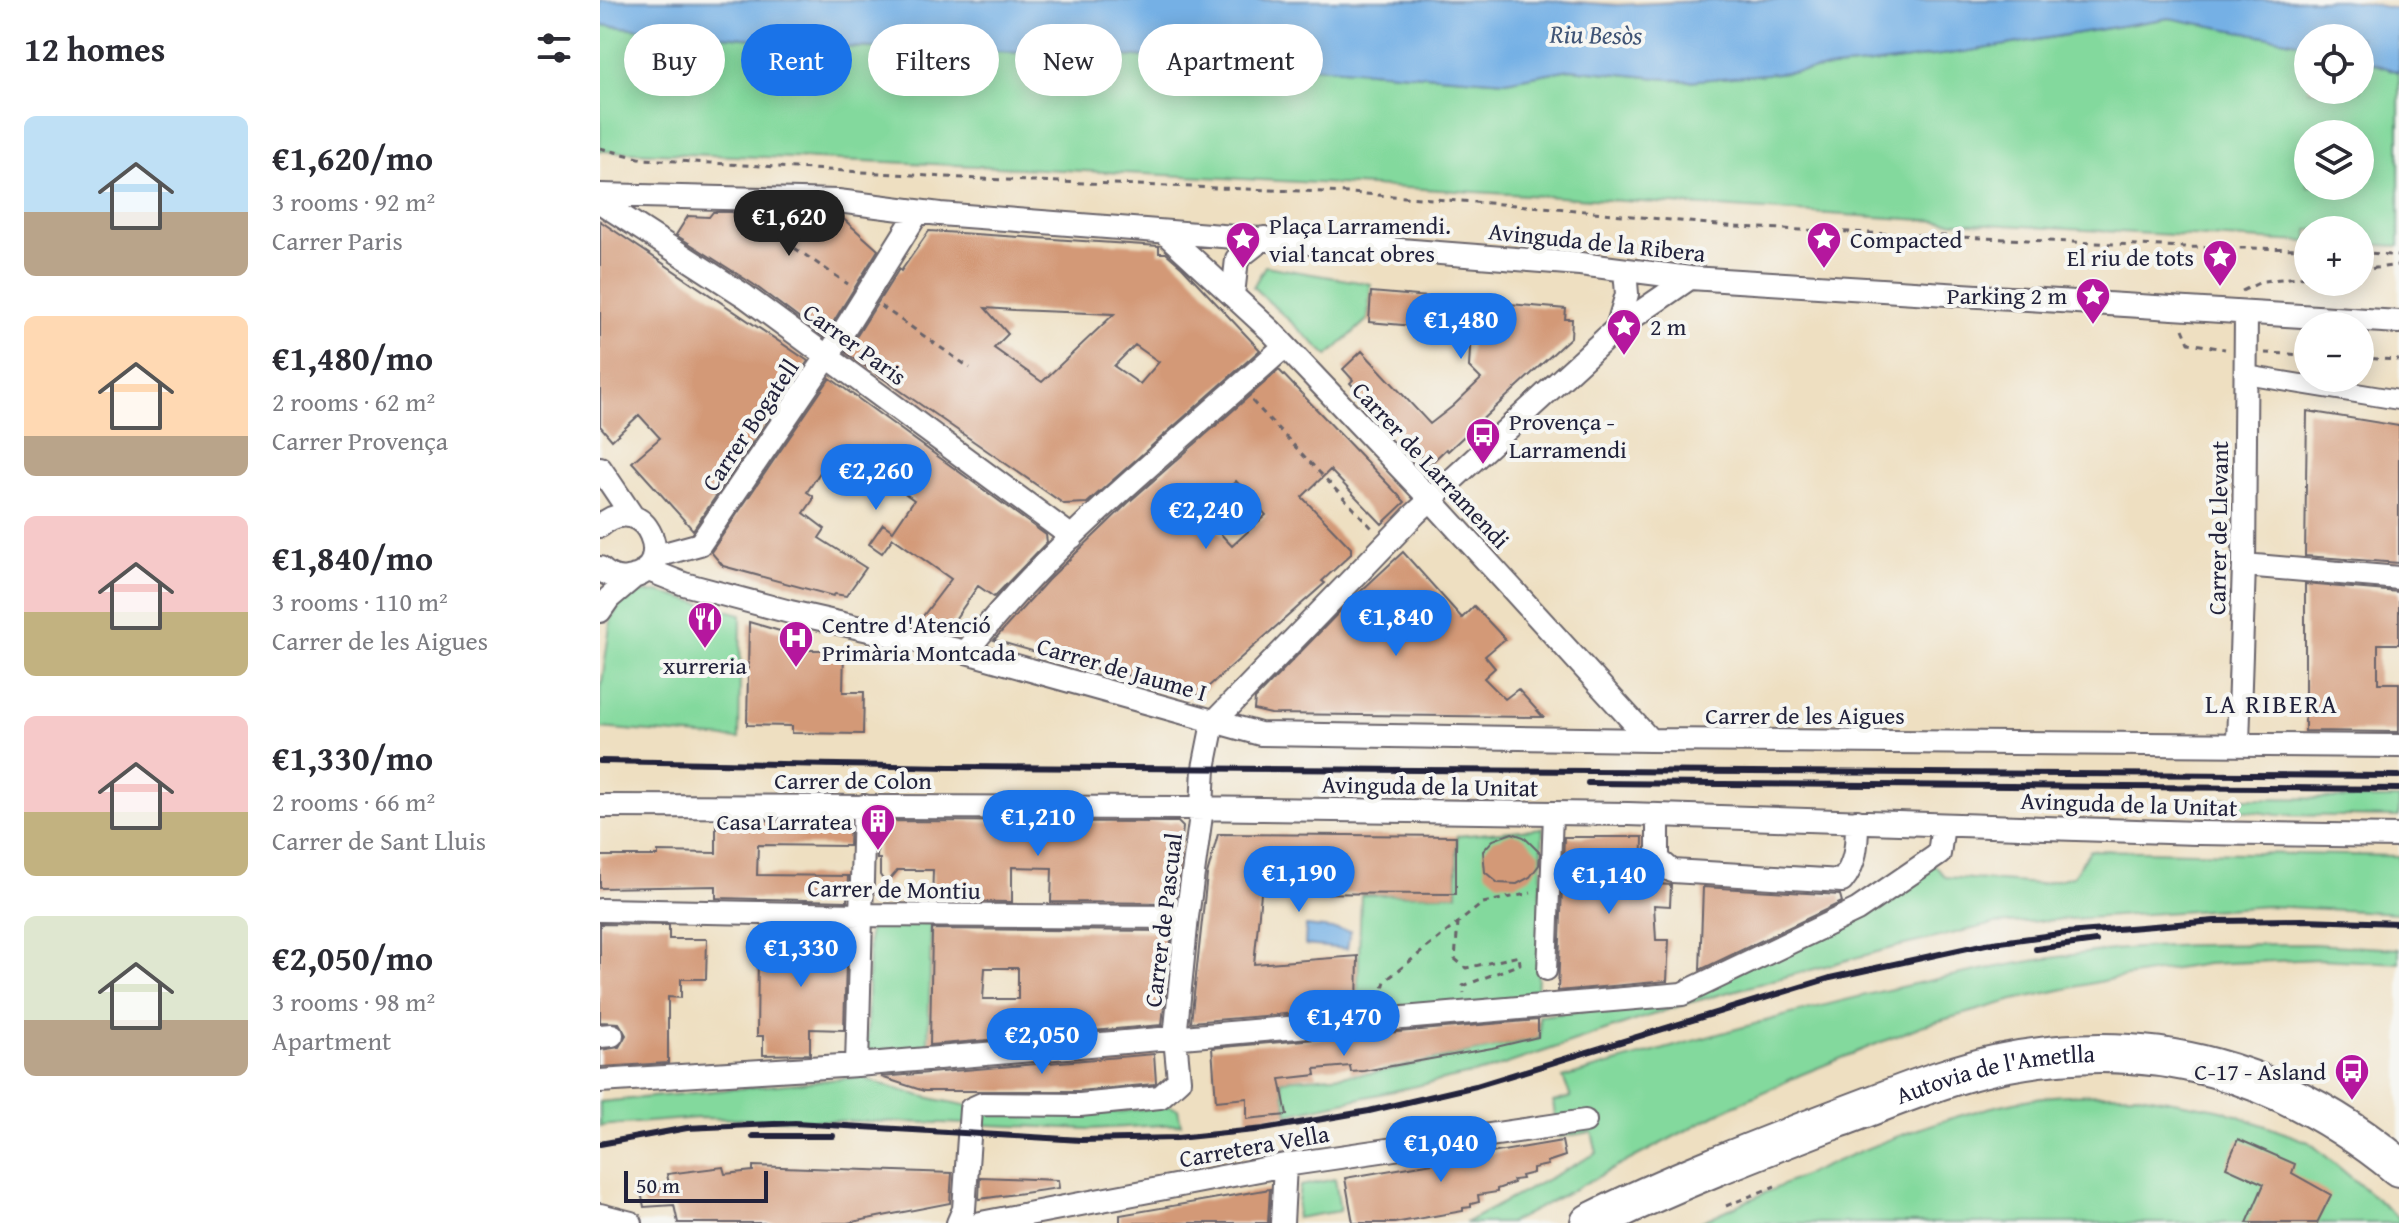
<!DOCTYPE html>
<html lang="en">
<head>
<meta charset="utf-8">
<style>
  :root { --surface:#fff; --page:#f2f2f3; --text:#2b2b33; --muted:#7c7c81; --accent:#1a73e8 }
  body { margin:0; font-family:"Gentium Book Plus",serif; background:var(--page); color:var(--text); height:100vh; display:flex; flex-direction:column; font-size:30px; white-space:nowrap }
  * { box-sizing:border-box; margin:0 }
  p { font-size:26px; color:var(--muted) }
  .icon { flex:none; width:44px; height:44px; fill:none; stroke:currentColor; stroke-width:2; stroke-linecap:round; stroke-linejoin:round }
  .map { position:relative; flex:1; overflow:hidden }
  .details { display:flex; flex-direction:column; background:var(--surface); width:600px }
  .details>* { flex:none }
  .top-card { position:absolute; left:24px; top:24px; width:760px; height:72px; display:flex; gap:16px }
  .controls { position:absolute; left:1694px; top:24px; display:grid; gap:16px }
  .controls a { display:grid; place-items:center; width:80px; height:80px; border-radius:50%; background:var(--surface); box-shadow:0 4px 20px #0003; font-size:40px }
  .scale { position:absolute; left:24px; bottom:20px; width:144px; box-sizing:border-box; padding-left:8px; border:4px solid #22223b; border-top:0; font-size:22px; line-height:28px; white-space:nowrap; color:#22223b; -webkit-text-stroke:6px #f6f6f2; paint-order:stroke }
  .price { position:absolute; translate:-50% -68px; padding:0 18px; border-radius:28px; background:var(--accent); color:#fff; font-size:26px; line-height:52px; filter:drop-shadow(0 2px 4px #0008) }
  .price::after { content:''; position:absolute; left:50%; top:48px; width:24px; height:18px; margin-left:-12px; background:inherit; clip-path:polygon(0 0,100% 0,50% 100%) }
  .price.current { background:#222; color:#fff }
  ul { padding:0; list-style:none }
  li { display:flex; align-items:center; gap:24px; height:200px; padding:0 24px }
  li span { display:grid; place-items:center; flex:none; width:224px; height:160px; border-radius:12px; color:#555 }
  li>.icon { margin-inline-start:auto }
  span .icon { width:96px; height:96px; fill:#fffc; stroke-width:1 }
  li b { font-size:34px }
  h2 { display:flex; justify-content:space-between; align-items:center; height:96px; padding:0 24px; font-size:34px }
  .pill { padding:0 28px; border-radius:36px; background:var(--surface); box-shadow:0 4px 20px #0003; font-size:28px; line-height:72px }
  .pill.current { background:var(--accent); color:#fff }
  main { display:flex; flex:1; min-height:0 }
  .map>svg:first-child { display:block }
</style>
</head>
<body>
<main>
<section class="details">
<h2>12 homes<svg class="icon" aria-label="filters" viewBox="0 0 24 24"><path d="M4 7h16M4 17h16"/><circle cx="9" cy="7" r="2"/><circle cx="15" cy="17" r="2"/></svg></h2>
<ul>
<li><span style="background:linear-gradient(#bfe0f5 60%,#b9a48a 0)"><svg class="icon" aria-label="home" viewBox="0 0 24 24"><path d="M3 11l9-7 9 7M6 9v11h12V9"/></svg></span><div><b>€1,620/mo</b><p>3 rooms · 92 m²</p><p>Carrer Paris</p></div></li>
<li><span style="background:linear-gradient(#ffd9b3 75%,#b9a48a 0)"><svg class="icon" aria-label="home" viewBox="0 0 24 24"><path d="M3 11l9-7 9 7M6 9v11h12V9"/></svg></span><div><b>€1,480/mo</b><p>2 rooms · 62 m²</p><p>Carrer Provença</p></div></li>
<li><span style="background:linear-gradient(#f6c9c9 60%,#c2b280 0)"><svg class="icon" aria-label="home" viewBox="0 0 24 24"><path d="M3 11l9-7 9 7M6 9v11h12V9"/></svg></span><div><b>€1,840/mo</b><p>3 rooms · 110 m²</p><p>Carrer de les Aigues</p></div></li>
<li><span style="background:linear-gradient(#f6c9c9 60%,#c2b280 0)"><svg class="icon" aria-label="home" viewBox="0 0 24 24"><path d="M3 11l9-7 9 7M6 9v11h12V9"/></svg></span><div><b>€1,330/mo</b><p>2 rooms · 66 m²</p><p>Carrer de Sant Lluis</p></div></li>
<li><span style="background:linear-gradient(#dfe7d0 65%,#b9a48a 0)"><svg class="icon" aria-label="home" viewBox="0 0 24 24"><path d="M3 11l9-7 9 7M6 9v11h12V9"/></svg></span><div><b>€2,050/mo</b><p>3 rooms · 98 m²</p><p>Apartment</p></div></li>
</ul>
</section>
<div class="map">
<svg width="1799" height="1223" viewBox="0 0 1799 1223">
  <rect width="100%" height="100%" fill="#f6f6f2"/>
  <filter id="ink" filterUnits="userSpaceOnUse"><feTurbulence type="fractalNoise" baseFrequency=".0125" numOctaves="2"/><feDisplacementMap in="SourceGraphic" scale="16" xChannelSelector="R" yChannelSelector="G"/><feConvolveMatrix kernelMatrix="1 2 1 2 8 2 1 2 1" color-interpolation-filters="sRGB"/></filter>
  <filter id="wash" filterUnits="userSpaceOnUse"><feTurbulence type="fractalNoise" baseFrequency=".006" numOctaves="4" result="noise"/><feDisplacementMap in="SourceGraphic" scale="32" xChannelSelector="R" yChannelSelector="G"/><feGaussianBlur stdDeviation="1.8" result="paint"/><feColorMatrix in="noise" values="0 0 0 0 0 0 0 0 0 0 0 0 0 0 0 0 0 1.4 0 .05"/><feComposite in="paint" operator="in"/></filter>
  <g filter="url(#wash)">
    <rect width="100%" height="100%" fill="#eedfc1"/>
    <path fill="#83d99d" stroke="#527e6c" stroke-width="2" fill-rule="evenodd" d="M 1569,18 L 1708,44 L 1708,90 L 1760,90 L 1760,59 L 1799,72 L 1799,246 L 1760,244 L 1760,230 L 1708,230 L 1708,242 C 1430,229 1153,208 876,192 C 584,175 292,161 0,151 L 0,25 L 243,47 L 603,59 L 906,81 L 970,69 L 1088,81 L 1256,66 L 1364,52 ZM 1708,134 L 1760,134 L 1760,186 L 1708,186 Z
      M 665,266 L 771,284 L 768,319 L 728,356 L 653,287 Z
      M 58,592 L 141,614 L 139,739 L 0,728 L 0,696 L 11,619 L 26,594 Z
      M 1613,798 L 1799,799 L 1799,817 L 1678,815 L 1612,806 Z
      M 943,828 L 937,999 L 757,1014 L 761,895 L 857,894 L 857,836 Z
      M 1490,850 L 1799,856 L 1799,913 L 1668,906 L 1394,924 L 1292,948 L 1085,1004 L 889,1070 L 688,1114 L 681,1080 L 772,1073 L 940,1038 L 939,1016 L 1089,998 L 1334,864 L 1345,877 L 1440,884 L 1473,876 Z
      M 269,922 L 331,923 L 328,1046 L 267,1051 Z
      M 1712,944 L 1799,949 L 1799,963 L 1719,959 L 1606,964 L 1507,980 L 1414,1000 L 1321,1026 L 1200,1075 L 1123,1111 L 910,1223 L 865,1223 L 997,1153 L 992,1132 L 958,1137 L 953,1102 L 971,1097 L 963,1078 C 1138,1028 1313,975 1494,952 C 1565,943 1639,945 1712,944 Z
      M 260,1077 C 336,1105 408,1115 489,1114 C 515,1113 542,1109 568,1106 L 578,1109 L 581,1124 L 490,1129 L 342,1123 L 98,1118 L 0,1126 L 0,1102 Z
      M 1535,1094 L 1622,1110 L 1709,1142 L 1799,1218 L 1799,1223 L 1098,1223 C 1205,1176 1314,1119 1431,1099 C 1464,1093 1501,1095 1535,1094 Z
      M 735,1179 L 740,1211 L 696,1218 L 700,1186 Z"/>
    <path fill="#74b0e5" stroke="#4b6990" stroke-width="2" d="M 0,0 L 946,0 L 1017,5 L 1118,0 L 1743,0 L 1799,9 L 1799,72 L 1760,59 L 1760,38 L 1708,38 L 1708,44 L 1569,18 L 1364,52 L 1256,66 L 1088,81 L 970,69 L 906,81 L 603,59 L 243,47 L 0,25 Z
      M 706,926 L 750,931 L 747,949 L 705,945 Z"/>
    <g id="blocks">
      <path fill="#d39977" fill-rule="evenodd" d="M 113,212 L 132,212 L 149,223 L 151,218 L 163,224 L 169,213 L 239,215 L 278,250 L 224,337 L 153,284 L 76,235 L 88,216 L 109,217 Z
        M 0,221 L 208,361 L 93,530 L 32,462 L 60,438 L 39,415 L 12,440 L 0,426 Z
        M 329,231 L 559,246 L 559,253 L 566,253 L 582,267 L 660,350 L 487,503 L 464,504 L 246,353 L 299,269 L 301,271 ZM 385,308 L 414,310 L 514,314 L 442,382 L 394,348 L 408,334 ZM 535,345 L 559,362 L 540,384 L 514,366 Z
        M 771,292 L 966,309 L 965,319 L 972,319 L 971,337 L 848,451 L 846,449 L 829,465 L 750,383 L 753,380 L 743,369 L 762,351 L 830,424 L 853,406 L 881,379 L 869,367 L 871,331 L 769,322 Z
        M 679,370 L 805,502 L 782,524 L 730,470 L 702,497 L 751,548 L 751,554 L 722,581 L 725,583 L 599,695 L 574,688 L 567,692 L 555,688 L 553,682 L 512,671 L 509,673 L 394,640 L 448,580 L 529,502 ZM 636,481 L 666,515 L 632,546 L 602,514 Z
        M 230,378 L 446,535 L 447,542 L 394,597 L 378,586 L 349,628 L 320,620 L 351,579 L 293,538 L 282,553 L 269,544 L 283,524 L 293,531 L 314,500 L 238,445 L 207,492 L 213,496 L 213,500 L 204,513 L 225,529 L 219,538 L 266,568 L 246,596 L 235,594 L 233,596 L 123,566 L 111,552 Z
        M 1707,411 L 1799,426 L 1799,563 L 1705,556 Z
        M 803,552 L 862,618 L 874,606 L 905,639 L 885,656 L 895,668 L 884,678 L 905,699 L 918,689 L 943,717 L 671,714 L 654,710 L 655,699 L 746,605 Z
        M 1705,584 L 1799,592 L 1799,644 L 1778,644 L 1778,683 L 1799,683 L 1799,732 L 1705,731 Z
        M 149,622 L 204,638 L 207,650 L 244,650 L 243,692 L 264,692 L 263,734 L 192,733 L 192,726 L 147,725 Z
        M 116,820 L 250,821 L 249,846 L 158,845 L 157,875 L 248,876 L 247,901 L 116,898 L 116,886 L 0,888 L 0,856 L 58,856 L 58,852 L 116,853 Z
        M 278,821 L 578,822 L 583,827 L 575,903 L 451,902 L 452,868 L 412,867 L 412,902 L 332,901 L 333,870 L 298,870 L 286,884 L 280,875 L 280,859 L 277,859 Z
        M 912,833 L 924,837 L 940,853 L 939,865 L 930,877 L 917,884 L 898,883 L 885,872 L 883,851 L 893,840 Z
        M 618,834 L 856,836 L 856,894 L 661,893 L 654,964 L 758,956 L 757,1008 L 591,1022 L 607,875 Z
        M 964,837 L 1043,837 L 1042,883 L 1071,885 L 1070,906 L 1054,905 L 1056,940 L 1069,940 L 1067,981 L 958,991 Z
        M 1103,887 L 1240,895 L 1242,902 L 1100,970 Z
        M 0,924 L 69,925 L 69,939 L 107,939 L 106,979 L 81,979 L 81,998 L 68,997 L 68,1063 L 0,1067 L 0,1050 L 19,1047 L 26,1035 L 19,1023 L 0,1022 Z
        M 221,928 L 247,929 L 244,1030 L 210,1029 L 210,1054 L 163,1055 L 163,1036 L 157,1036 L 158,953 L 165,953 L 166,934 L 220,934 Z
        M 332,929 L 572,931 L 562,1025 L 330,1045 ZM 385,968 L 418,968 L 418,999 L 383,999 Z
        M 938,1020 L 938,1037 L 892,1048 L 764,1071 L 751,1072 L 750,1066 L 715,1069 L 716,1075 L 680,1079 L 687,1115 L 647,1119 L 647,1098 L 616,1101 L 612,1048 Z
        M 554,1054 L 556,1082 L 554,1084 L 479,1091 L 324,1091 L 281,1077 Z
        M 1638,1139 L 1695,1164 L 1692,1173 L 1731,1195 L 1717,1223 L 1647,1223 L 1664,1184 L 1626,1167 Z
        M 962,1141 L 965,1156 L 947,1162 L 948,1165 L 933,1168 L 933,1173 L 921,1176 L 922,1179 L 913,1180 L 914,1183 L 897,1189 L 897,1192 L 878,1195 L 879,1202 L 871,1204 L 871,1207 L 863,1208 L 863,1211 L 794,1223 L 753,1223 L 745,1178 Z
        M 153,1166 L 352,1173 L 350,1203 L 247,1223 L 78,1223 L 74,1205 L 44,1207 L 41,1192 L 70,1189 L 67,1174 L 123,1167 L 125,1174 L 153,1171 Z
        M 380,1177 L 458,1180 L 459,1188 L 379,1199 Z
        M 670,1189 L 668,1223 L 520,1223 L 520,1215 Z"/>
    </g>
  </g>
  <g filter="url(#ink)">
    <use href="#blocks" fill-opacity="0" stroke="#69646a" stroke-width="2"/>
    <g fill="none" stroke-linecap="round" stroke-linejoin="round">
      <g stroke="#69646a" stroke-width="22">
        <path id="pedestrian" d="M 1646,375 L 1799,400
          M 947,971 L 953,814"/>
      </g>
      <g stroke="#69646a" stroke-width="26">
        <path id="minor" d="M 0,195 L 238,201 L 340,214 L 980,264 L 1090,278 L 1799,322
          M 0,202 L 145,296 L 472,537
          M 566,234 L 670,330 L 832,501 L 1050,740
          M 633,295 L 637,259 L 664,238
          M 1017,328 L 1027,294 L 1025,270
          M 0,468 L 33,517
          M 0,526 C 47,486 79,572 28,578 C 17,580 8,576 0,568
          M 53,557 L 100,544 L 228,356 L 318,212
          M 1644,565 L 1799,578
          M 46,569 L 84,584 L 190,612 L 366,652 L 660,734 L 1050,740 L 1799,746
          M 0,611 L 9,598 L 35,576
          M 366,652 C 454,539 579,442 685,346
          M 613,723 L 815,514 L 1017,328 L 1090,278
          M 1638,743 L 1644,565 L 1646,313
          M 0,806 L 586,808 L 1028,814 L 1597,833 L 1799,836
          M 1058,816 L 1058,859 L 1072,871 L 1242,881 C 1256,864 1257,844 1257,821
          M 0,910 L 261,915 L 587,917
          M 0,1036 L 12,1035
          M 257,1065 L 264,806
          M 0,1081 L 257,1065 L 1082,994 L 1257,910 L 1339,854 L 1343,825
          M 0,1215 L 31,1223
          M 358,1223 L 364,1209 L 371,1109 L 382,1104 L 480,1105 L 560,1097 L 579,1080 L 575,1038 L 587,917 L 602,808 L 604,768 L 613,723
          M 381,1223 L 685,1165 L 985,1121
          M 682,1223 L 685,1165"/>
      </g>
      <g stroke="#69646a" stroke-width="42">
        <g id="trunk">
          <path id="s1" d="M 990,1223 C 1070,1183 1153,1151 1236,1119 C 1291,1099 1345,1075 1403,1063 C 1553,1033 1682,1071 1799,1167"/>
        </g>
      </g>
      <path stroke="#69646a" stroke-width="3" stroke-dasharray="6 6" stroke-linecap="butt" d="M 0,148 L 43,159 L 380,179 L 751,193 L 956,208 L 1137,227 L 1583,247 L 1708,249
        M 165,228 L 248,284
        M 1760,252 L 1799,256
        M 1760,270 L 1799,265
        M 1642,291 L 1663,281 L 1708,276
        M 281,306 L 370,368
        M 1583,329 L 1589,343 L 1625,349
        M 1665,353 L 1708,355
        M 1760,358 L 1799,360
        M 652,401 L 773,529
        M 1562,809 L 1621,812
        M 1599,810 L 1600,800
        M 858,923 L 855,959 L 866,968 L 919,956 L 920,964 L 863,986 L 864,993
        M 780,999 L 785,981 L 883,903 L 931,893
        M 1126,1206 L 1175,1186"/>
      <use href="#pedestrian" stroke="#fff" stroke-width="18"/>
      <use href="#minor" stroke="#fff" stroke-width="22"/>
      <use href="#trunk" stroke="#fff" stroke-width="38"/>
      <path stroke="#22223b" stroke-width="6" d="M 0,761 L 350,767 L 1799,776
        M 988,783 L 1799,789
        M 1436,949 L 1496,941
        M 153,1136 L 233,1136
        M 0,1144 L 87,1128 L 195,1123 L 481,1140 L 577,1138 L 664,1129 L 769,1111 L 876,1086 L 1230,978 L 1386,944 L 1467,933 L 1615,921 L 1704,920 L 1799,923"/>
    </g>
  </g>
  <defs>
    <g id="sight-pin" transform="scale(1.8)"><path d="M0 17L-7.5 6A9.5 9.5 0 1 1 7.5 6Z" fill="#b5179e" stroke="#f6f6f2"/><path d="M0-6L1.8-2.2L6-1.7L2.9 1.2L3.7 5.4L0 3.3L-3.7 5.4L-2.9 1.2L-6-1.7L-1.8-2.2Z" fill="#fff"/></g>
    <g id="bus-pin" transform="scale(1.8)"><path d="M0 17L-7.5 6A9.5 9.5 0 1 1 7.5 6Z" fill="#b5179e" stroke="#f6f6f2"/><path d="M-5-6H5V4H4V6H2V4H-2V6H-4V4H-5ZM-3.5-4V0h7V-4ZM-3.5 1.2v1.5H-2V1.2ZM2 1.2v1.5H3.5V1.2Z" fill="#fff"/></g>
    <g id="restaurant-pin" transform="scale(1.8)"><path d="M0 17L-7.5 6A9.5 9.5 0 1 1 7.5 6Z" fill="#b5179e" stroke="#f6f6f2"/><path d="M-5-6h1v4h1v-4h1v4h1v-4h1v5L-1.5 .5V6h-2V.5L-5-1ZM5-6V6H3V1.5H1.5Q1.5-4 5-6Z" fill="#fff"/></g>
    <g id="hospital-pin" transform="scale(1.8)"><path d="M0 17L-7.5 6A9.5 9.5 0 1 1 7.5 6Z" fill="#b5179e" stroke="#f6f6f2"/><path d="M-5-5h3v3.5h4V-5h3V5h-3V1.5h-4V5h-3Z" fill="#fff"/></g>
    <g id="building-pin" transform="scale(1.8)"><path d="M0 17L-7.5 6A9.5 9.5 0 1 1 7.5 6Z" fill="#b5179e" stroke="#f6f6f2"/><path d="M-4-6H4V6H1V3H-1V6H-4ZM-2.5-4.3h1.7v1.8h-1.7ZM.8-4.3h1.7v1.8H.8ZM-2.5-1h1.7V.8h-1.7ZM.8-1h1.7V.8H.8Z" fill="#fff"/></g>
  </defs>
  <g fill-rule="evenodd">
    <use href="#sight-pin" x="643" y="239"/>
    <use href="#sight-pin" x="1224" y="239"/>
    <use href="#sight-pin" x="1620" y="257"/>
    <use href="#sight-pin" x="1493" y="295"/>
    <use href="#sight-pin" x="1024" y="326"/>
    <use href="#bus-pin" x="883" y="435"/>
    <use href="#restaurant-pin" x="105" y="619"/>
    <use href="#hospital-pin" x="196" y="638"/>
    <use href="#building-pin" x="278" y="821"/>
    <use href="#bus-pin" x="1752" y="1071"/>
  </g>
  <g text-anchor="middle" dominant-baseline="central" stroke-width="8" stroke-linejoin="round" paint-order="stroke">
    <g font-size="24" fill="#22223b" stroke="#f6f6f2" text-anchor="start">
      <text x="669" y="225">Plaça Larramendi.<tspan x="669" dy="28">vial tancat obres</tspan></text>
      <text x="1250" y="239">Compacted</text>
      <text x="1594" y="257" text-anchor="end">El riu de tots</text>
      <text x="1467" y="295" text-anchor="end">Parking 2 m</text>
      <text x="1050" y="326">2 m</text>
      <text x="909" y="421">Provença -<tspan x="909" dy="28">Larramendi</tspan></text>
      <text x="222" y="624">Centre d'Atenció<tspan x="222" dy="28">Primària Montcada</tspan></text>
      <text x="105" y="665" text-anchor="middle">xurreria</text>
      <text x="252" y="821" text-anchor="end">Casa Larratea</text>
      <text x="1726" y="1071" text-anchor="end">C-17 - Asland</text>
    </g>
    <g font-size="24" fill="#22223b" stroke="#f6f6f2">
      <text transform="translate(997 242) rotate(6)">Avinguda de la Ribera</text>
      <text transform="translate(255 344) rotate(36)">Carrer Paris</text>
      <text transform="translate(150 425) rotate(-56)">Carrer Bogatell</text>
      <text transform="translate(831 465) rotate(47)">Carrer de Larramendi</text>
      <text transform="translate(1618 528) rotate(-89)">Carrer de Llevant</text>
      <text transform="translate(522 669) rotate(16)">Carrer de Jaume I</text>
      <text x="1205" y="715">Carrer de les Aigues</text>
      <text x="253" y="780">Carrer de Colon</text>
      <text transform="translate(830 786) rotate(1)">Avinguda de la Unitat</text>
      <text transform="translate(1529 804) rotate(2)">Avinguda de la Unitat</text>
      <text transform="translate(294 889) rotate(1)">Carrer de Montiu</text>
      <text transform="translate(563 920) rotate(-83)">Carrer de Pascual</text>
      <text stroke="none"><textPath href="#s1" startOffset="434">Autovia de l'Ametlla</textPath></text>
      <text transform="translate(654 1146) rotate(-10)">Carretera Vella</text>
    </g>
    <g font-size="26" font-style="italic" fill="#3f5476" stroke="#f6f6f2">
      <text transform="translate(996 34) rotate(1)">Riu Besòs</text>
    </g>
    <g font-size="26" letter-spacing="2" fill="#22223b" stroke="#f6f6f2">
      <text x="1672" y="703">LA RIBERA</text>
    </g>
  </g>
</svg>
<div class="controls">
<a><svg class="icon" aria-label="locate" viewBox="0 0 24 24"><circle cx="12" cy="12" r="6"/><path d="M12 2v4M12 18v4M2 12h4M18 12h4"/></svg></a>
<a><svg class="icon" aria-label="layers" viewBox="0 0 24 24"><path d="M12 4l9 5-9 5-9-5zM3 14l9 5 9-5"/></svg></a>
<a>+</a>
<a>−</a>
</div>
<div class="scale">50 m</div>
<b class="price current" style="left:189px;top:258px">€1,620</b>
<b class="price" style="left:861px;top:361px">€1,480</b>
<b class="price" style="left:276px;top:512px">€2,260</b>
<b class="price" style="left:606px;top:551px">€2,240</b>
<b class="price" style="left:796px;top:658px">€1,840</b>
<b class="price" style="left:438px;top:858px">€1,210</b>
<b class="price" style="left:699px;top:914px">€1,190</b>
<b class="price" style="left:1009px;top:916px">€1,140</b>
<b class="price" style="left:201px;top:989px">€1,330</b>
<b class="price" style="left:744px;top:1058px">€1,470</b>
<b class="price" style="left:442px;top:1076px">€2,050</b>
<b class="price" style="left:841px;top:1184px">€1,040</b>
<div class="top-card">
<a class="pill">Buy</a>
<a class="pill current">Rent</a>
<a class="pill">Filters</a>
<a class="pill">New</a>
<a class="pill">Apartment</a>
</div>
</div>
</main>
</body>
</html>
